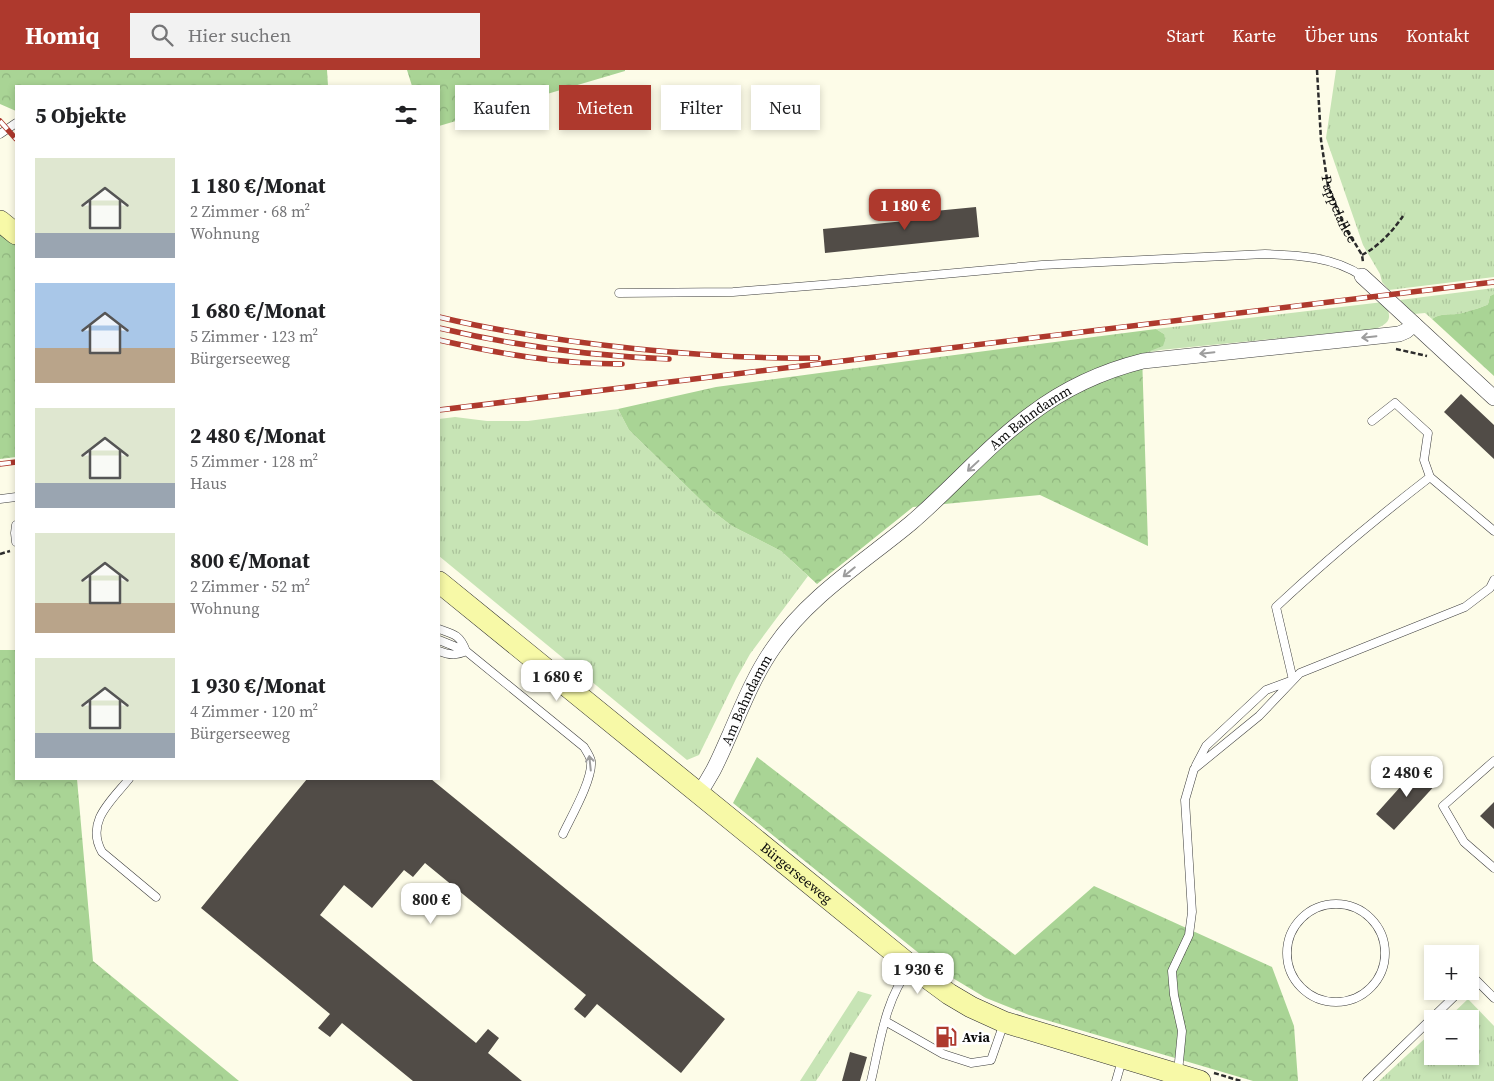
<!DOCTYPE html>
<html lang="de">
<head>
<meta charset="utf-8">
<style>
  :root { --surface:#fff; --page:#f2f2f2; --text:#202124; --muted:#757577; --accent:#ae392d }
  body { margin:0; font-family:"Source Serif 4",serif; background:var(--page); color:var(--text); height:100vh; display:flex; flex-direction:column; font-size:19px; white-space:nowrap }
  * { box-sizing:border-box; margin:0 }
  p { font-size:16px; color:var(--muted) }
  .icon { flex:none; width:28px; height:28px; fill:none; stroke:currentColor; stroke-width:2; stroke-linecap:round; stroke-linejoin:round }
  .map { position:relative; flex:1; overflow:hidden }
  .side { position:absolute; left:15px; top:15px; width:425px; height:695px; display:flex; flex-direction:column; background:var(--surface); border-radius:0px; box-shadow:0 2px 8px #0003 }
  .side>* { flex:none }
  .banner { position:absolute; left:455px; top:15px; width:475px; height:45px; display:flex; gap:10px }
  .controls { position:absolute; left:1424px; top:875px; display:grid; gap:10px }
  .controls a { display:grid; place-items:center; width:55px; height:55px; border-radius:0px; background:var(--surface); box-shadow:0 2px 8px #0003; font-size:25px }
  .price { position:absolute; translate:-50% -42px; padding:0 11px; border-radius:10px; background:#fff; color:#222; font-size:16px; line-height:32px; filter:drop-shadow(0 1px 2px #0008) }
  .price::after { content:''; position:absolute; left:50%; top:30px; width:15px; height:11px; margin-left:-8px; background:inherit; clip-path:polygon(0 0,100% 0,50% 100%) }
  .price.on { background:var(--accent); color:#fff }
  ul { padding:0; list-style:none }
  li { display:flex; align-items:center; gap:15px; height:125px; padding:0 20px }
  li span { display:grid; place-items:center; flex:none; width:140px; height:100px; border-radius:0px; color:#555 }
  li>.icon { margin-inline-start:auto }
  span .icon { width:60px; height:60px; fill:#fffc; stroke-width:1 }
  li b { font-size:21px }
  h2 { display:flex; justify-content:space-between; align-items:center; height:60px; padding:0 20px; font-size:21px }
  .tag { padding:0 18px; border-radius:0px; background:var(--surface); box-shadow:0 2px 8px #0003; font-size:18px; line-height:45px }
  .tag.on { background:var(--accent); color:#fff }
  header { display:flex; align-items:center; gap:30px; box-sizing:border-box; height:70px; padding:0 25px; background:var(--accent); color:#fff }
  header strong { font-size:24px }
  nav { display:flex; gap:28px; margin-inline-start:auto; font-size:18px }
  .search { width:350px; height:45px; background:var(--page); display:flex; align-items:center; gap:12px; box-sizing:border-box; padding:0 18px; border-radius:0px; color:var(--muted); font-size:19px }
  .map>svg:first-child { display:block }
</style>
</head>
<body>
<header>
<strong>Homiq</strong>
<div class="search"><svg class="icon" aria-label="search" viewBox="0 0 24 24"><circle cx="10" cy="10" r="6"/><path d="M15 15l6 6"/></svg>Hier suchen</div>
<nav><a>Start</a><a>Karte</a><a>Über uns</a><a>Kontakt</a></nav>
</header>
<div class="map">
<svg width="1494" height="1011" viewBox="0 0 1494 1011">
  <defs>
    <pattern id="grass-tufts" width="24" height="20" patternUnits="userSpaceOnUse" patternTransform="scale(1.25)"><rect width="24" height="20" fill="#c7e4b5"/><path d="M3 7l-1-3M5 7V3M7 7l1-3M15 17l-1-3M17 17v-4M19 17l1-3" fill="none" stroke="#aac29a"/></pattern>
    <pattern id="forest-crowns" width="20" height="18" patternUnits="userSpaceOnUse" patternTransform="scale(1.25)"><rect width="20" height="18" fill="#a9d495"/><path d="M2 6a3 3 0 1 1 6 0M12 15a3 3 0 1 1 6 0" fill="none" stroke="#90b57f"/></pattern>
  </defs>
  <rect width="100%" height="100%" fill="#fdfce8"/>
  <path fill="url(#grass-tufts)" d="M 1336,0 L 1494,0 L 1494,207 L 1389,220 L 1382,212 L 1380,204 L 1363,175 L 1326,68 Z
    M 1494,218 L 1494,224 L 1490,226 C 1489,229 1489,232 1488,234 C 1487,236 1466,242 1462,243 C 1451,246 1442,242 1432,249 L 1425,243 L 1414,244 L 1400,230 Z
    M 1383,232 C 1393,246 1391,253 1375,259 L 1160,280 L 1142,284 L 1164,264 L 1156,259 Z
    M 618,339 L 629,360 L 710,439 L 732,456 L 781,481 L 808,506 L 750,584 L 736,609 L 699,685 L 687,690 L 439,486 L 439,349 L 455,347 L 487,351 L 528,351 Z
    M 858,921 L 872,925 L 816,1011 L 800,1011 Z
    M 1468,929 L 1494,956 L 1494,1011 L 1379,1011 L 1432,962 L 1432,986 L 1470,986 L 1470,949 L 1447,949 Z"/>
  <path fill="url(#forest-crowns)" d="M 0,0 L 327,0 L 328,16 L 16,16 L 16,41 L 0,34 Z
    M 407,0 L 625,0 L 625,1 L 439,56 L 439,16 L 412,16 Z
    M 0,161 L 16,174 L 16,387 L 0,389 Z
    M 1494,224 L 1494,306 L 1432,249 C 1442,242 1451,246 1462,243 C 1466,242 1487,236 1488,234 C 1489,232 1489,229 1490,226 Z
    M 1156,259 L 1164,264 L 1165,270 L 1163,276 L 1142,284 L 1148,476 L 1040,425 L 913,437 L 817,514 L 781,481 L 732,456 L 710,439 L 629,360 L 618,339 L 716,317 L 901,292 Z
    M 0,580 L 16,580 L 16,709 L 77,709 L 93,891 L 239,1011 L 0,1011 Z
    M 757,687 L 1015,885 L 1094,816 L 1272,897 L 1294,956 L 1298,1011 L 1253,1011 L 1029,945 L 986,928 L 941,901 L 733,733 Z"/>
  <path fill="#514c47" d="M 976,137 L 979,167 L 825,183 L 823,159 L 905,151 L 904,144 Z
    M 1461,324 L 1494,355 L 1494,389 L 1444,342 Z
    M 1419,696 L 1438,712 L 1394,760 L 1376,744 Z
    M 307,709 L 431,709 L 725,949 L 681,1003 L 597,934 L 585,948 L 574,939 L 586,925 L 425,793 L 413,807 L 404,800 L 372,838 L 344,815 L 320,845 L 476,973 L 488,959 L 499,968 L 488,983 L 522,1011 L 413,1011 L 342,953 L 330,967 L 318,958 L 330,944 L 201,838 Z
    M 1494,732 L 1494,759 L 1480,746 Z
    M 850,982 L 867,987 L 860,1011 L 842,1011 Z"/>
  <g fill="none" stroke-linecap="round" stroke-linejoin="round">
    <g stroke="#3d3d3d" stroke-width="9">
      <path id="lane" d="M 0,64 L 16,53
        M 619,223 L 733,222 L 845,213 L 1042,195 L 1265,184 C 1299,185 1334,187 1362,206
        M 1372,351 L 1395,333 L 1428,363 L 1424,390 L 1430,407 L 1494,461
        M 0,429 L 16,427
        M 16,455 L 15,463 L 16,472
        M 439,559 C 454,564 460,565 466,581
        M 439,570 L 466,581 L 584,677 C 587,682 590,686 591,691 C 593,709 571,747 563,764
        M 439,581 C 449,585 456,586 466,581
        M 1494,691 L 1443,736 L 1464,772 L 1494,798
        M 1196,695 L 1206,676 L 1266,620 L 1293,610 L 1276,537 C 1325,491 1377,448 1430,407
        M 129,709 C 111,731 85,752 102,782 L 156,827
        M1287 883a49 49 0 1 1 98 0a49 49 0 1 1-98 0Z
        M 1470,912 L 1474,908 L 1494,928
        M 885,951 L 943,984 L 971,993 L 991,990 L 1004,953
        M 1178,1002 L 1182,961 L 1174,925 L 1172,901 L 1189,865 L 1192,842 L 1185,730 L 1194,699 L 1259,646 L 1300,603 L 1465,537 L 1490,518 L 1494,510
        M 871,1011 C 880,973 885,929 910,898
        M 1116,1011 L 1122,990
        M 1367,1011 L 1460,921"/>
    </g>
    <g stroke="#3d3d3d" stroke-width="16">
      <g id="street">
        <path d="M 1362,206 L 1494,328"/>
        <path id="s2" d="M 698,724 C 713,705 720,686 730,664 C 743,634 755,604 774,577 C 809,526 864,492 911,453 C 952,418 987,376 1031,344 C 1064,319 1103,301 1143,291 L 1399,264 L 1406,261 L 1414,254"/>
      </g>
    </g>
    <g stroke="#2c2c2c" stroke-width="22">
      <g id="secondary">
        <path d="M 0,151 L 16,164"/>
        <path id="s3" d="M 439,512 L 911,896 L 949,924 L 971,937 L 1004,952 L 1200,1011"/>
      </g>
    </g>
    <g stroke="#2c2c2c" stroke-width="2.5" stroke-dasharray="5 2.5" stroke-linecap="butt">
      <path id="s1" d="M 1317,0 L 1321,70 L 1328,116 L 1344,155 L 1362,185 L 1363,192"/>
      <path d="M 1362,185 C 1379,176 1392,162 1403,146"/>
      <path d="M 1396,279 L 1427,286"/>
      <path d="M 0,484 L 10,481"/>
      <path d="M 1214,1003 L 1241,1011"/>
    </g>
    <use href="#lane" stroke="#fff" stroke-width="8"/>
    <use href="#street" stroke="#fff" stroke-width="15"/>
    <use href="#secondary" stroke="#f7f9a7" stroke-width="21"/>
    <g stroke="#ae392d" stroke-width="5.5">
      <path id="rail" d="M 0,51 L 16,69
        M 439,247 C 505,263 571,272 638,279 C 698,285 757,289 818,288
        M 439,258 C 515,276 591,286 669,289
        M 439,270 C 500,284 559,294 622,294
        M 439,340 L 1494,212
        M 0,394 L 16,392"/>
    </g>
    <use href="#rail" stroke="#fff" stroke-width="4" stroke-dasharray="11" stroke-linecap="butt"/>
  </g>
  <defs><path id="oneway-shaft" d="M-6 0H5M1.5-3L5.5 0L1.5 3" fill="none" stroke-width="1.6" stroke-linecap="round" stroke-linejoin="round" transform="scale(1.25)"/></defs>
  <g stroke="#9d9d9d">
    <use href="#oneway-shaft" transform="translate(1369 267) rotate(174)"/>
    <use href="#oneway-shaft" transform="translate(1207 283) rotate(174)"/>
    <use href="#oneway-shaft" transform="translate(973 396) rotate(137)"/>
    <use href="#oneway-shaft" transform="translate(849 502) rotate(141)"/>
    <use href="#oneway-shaft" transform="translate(590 693) rotate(-96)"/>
  </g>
  <defs>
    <g id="fuel-bare" transform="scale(1.725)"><path d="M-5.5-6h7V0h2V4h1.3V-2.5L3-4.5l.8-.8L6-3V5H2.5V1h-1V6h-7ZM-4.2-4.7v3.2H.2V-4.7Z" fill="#ae392d" stroke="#fff" stroke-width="2.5" paint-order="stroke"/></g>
  </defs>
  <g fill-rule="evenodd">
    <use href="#fuel-bare" x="946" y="967"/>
  </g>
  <g text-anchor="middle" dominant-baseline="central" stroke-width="5" stroke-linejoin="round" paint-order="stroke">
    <g font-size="14" fill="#0a0a0a" stroke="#fff">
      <text stroke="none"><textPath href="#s1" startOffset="142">Pappelallee</textPath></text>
      <text stroke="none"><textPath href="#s2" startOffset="511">Am Bahndamm</textPath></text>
      <text stroke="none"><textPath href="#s2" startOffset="106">Am Bahndamm</textPath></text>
      <text stroke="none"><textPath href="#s3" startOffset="461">Bürgerseeweg</textPath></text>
    </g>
    <g font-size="14" font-weight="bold" fill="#0a0a0a" stroke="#fff" text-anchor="start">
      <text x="962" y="967">Avia</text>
    </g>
  </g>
</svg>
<div class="controls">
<a>+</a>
<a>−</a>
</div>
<b class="price on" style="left:905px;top:161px">1 180 €</b>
<b class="price" style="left:557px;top:632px">1 680 €</b>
<b class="price" style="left:1407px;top:728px">2 480 €</b>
<b class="price" style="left:431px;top:855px">800 €</b>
<b class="price" style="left:918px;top:925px">1 930 €</b>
<div class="banner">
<a class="tag">Kaufen</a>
<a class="tag on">Mieten</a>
<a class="tag">Filter</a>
<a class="tag">Neu</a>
</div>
<section class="side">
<h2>5 Objekte<svg class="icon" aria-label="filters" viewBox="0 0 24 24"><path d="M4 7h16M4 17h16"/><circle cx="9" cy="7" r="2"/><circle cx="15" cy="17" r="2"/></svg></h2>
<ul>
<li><span style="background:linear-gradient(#dfe7d0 75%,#9aa5b1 0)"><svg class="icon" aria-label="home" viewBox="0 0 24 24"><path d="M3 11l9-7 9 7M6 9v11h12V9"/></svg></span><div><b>1 180 €/Monat</b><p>2 Zimmer · 68 m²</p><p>Wohnung</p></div></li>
<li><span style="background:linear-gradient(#a9c7e8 65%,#b9a48a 0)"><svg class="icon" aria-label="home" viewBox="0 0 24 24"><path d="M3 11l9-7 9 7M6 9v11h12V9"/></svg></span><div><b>1 680 €/Monat</b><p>5 Zimmer · 123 m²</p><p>Bürgerseeweg</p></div></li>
<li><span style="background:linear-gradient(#dfe7d0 75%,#9aa5b1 0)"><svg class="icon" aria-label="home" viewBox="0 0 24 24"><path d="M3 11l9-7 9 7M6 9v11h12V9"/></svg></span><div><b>2 480 €/Monat</b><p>5 Zimmer · 128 m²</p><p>Haus</p></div></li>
<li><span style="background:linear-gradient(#dfe7d0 70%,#b9a48a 0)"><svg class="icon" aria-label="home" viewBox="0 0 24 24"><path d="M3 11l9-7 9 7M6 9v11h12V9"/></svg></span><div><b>800 €/Monat</b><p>2 Zimmer · 52 m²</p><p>Wohnung</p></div></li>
<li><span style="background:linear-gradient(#dfe7d0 75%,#9aa5b1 0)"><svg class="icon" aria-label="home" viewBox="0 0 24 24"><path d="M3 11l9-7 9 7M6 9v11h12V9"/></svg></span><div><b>1 930 €/Monat</b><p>4 Zimmer · 120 m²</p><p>Bürgerseeweg</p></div></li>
</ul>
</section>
</div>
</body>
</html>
